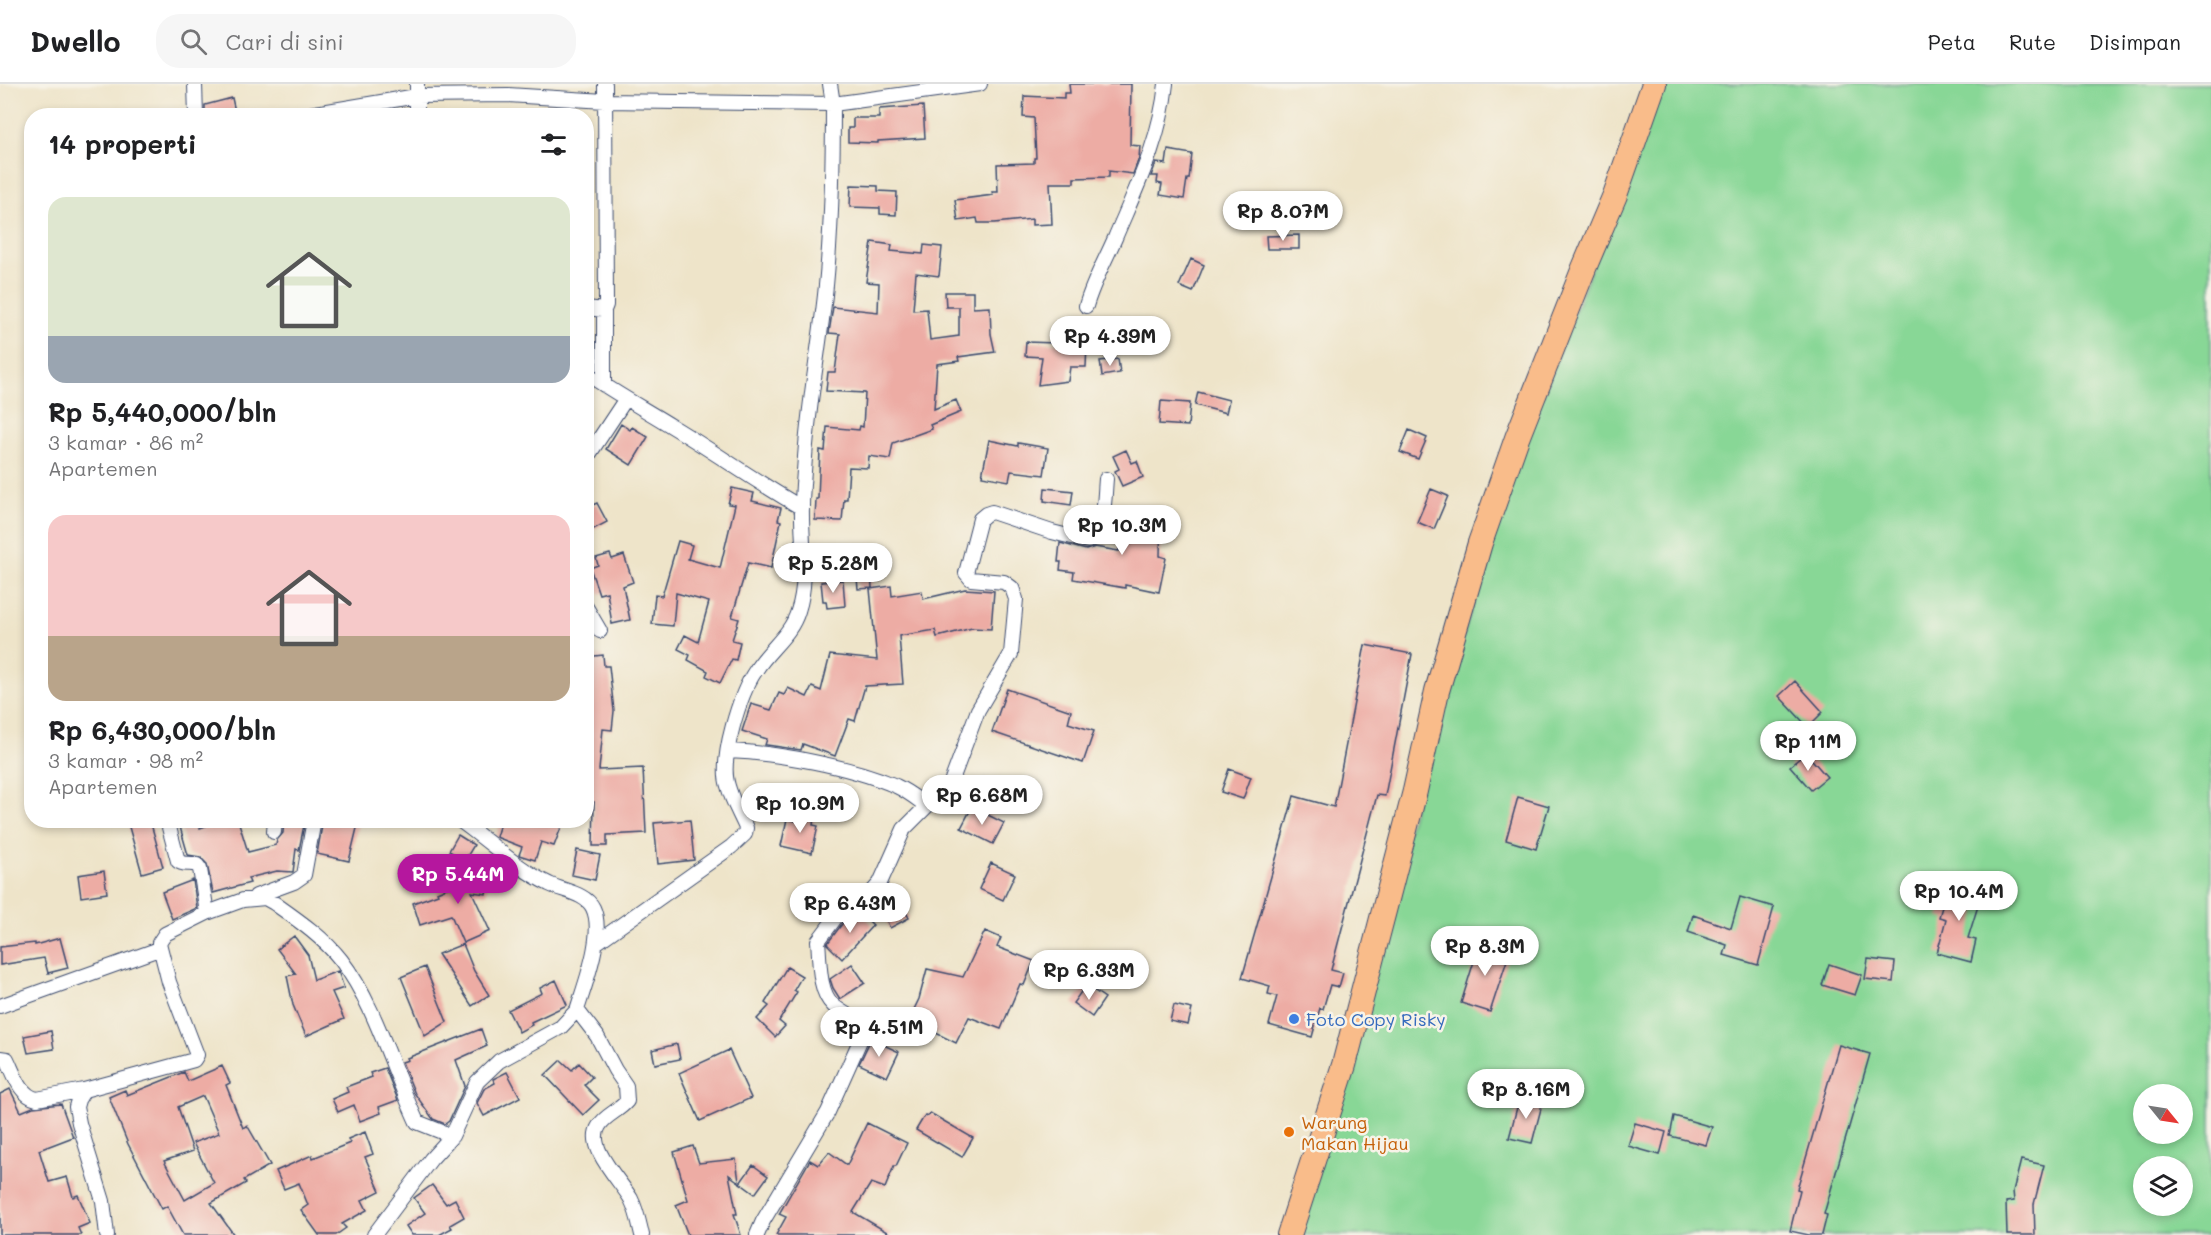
<!DOCTYPE html>
<html lang="id">
<head>
<meta charset="utf-8">
<style>
  :root { --surface:#fff; --page:#f6f6f6; --text:#202124; --muted:#757577; --line:#e0e0e0; --accent:#b5179e }
  body { margin:0; font-family:Mali,sans-serif; background:var(--page); color:var(--text); height:100vh; display:flex; flex-direction:column; font-size:22px; white-space:nowrap }
  * { box-sizing:border-box; margin:0 }
  p { font-size:20px; color:var(--muted) }
  .icon { flex:none; width:33px; height:33px; fill:none; stroke:currentColor; stroke-width:2; stroke-linecap:round; stroke-linejoin:round }
  .map { position:relative; flex:1; overflow:hidden }
  .side { position:absolute; left:24px; top:24px; width:570px; height:720px; display:flex; flex-direction:column; background:var(--surface); border-radius:24px; box-shadow:0 3px 9px #0003 }
  .side>* { flex:none }
  .needle { width:39px; rotate:120deg }
  .controls { position:absolute; left:2133px; top:1000px; display:grid; gap:12px }
  .controls a { display:grid; place-items:center; width:60px; height:60px; border-radius:50%; background:var(--surface); box-shadow:0 3px 9px #0003; font-size:30px }
  .price { position:absolute; translate:-50% -51px; padding:0 14px; border-radius:21px; background:#fff; color:#222; font-size:20px; line-height:39px; filter:drop-shadow(0 2px 3px #0008) }
  .price::after { content:''; position:absolute; left:50%; top:36px; width:18px; height:14px; margin-left:-9px; background:inherit; clip-path:polygon(0 0,100% 0,50% 100%) }
  .price.selected { background:var(--accent); color:#fff }
  ul { padding:0; list-style:none }
  li { display:grid; align-content:center; gap:12px; height:318px; padding:0 24px }
  li span { display:grid; place-items:center; height:186px; border-radius:18px; color:#555 }
  li>.icon { margin-inline-start:auto }
  span .icon { width:108px; height:108px; fill:#fffc; stroke-width:1 }
  li b { font-size:26px }
  h2 { display:flex; justify-content:space-between; align-items:center; height:72px; padding:0 24px; font-size:26px }
  header { display:flex; align-items:center; gap:36px; box-sizing:border-box; height:84px; padding:0 30px; background:var(--surface); border-bottom:2px solid var(--line) }
  header strong { font-size:28px }
  nav { display:flex; gap:33px; margin-inline-start:auto; font-size:21px }
  .search { width:420px; height:54px; background:var(--page); display:flex; align-items:center; gap:15px; box-sizing:border-box; padding:0 21px; border-radius:24px; color:var(--muted); font-size:22px }
  .map>svg:first-child { display:block }
</style>
</head>
<body>
<header>
<strong>Dwello</strong>
<div class="search"><svg class="icon" aria-label="search" viewBox="0 0 24 24"><circle cx="10" cy="10" r="6"/><path d="M15 15l6 6"/></svg>Cari di sini</div>
<nav><a>Peta</a><a>Rute</a><a>Disimpan</a></nav>
</header>
<div class="map">
<svg width="2211" height="1151" viewBox="0 0 2211 1151">
  <rect width="100%" height="100%" fill="#f7f3e8"/>
  <filter id="ink" filterUnits="userSpaceOnUse"><feTurbulence type="fractalNoise" baseFrequency=".0167" numOctaves="2"/><feDisplacementMap in="SourceGraphic" scale="12" xChannelSelector="R" yChannelSelector="G"/><feConvolveMatrix kernelMatrix="1 2 1 2 8 2 1 2 1" color-interpolation-filters="sRGB"/></filter>
  <filter id="wash" filterUnits="userSpaceOnUse"><feTurbulence type="fractalNoise" baseFrequency=".008" numOctaves="4" result="noise"/><feDisplacementMap in="SourceGraphic" scale="24" xChannelSelector="R" yChannelSelector="G"/><feGaussianBlur stdDeviation="1.35" result="paint"/><feColorMatrix in="noise" values="0 0 0 0 0 0 0 0 0 0 0 0 0 0 0 0 0 1.4 0 .05"/><feComposite in="paint" operator="in"/></filter>
  <g filter="url(#wash)">
    <rect width="100%" height="100%" fill="#eee4c9"/>
    <path fill="#88d796" stroke="#52837a" stroke-width="1.5" fill-rule="evenodd" d="M 1662,0 L 2211,0 L 2211,1151 L 1296,1151 L 1445,612 L 1513,389 ZM 2144,1011 L 2182,1011 L 2182,1050 L 2144,1050 ZM 2144,1083 L 2182,1083 L 2182,1122 L 2144,1122 Z"/>
    <g id="blocks">
      <path fill="#edaca4" fill-rule="evenodd" d="M 1069,0 L 1131,0 L 1130,61 L 1140,62 L 1139,74 L 1133,90 L 1109,87 L 1109,93 L 1074,94 L 1074,99 L 1050,99 L 1052,140 L 1032,141 L 1032,135 L 995,139 L 978,139 L 977,134 L 958,137 L 955,116 L 993,111 L 992,108 L 998,108 L 997,80 L 1034,79 L 1034,74 L 1036,74 L 1034,34 L 1023,33 L 1024,12 L 1064,14 L 1064,9 L 1070,9 Z
        M 232,14 L 236,32 L 205,32 L 205,21 Z
        M 923,22 L 925,54 L 878,57 L 878,59 L 848,58 L 848,44 L 853,44 L 853,34 L 879,34 L 879,25 Z
        M 1168,66 L 1192,70 L 1189,95 L 1187,95 L 1184,115 L 1160,111 L 1162,100 L 1157,99 L 1158,92 L 1151,92 L 1156,79 L 1166,80 Z
        M 851,101 L 878,102 L 878,107 L 897,108 L 896,131 L 880,130 L 880,124 L 850,123 Z
        M 1308,122 L 1308,126 L 1328,123 L 1330,139 L 1294,142 L 1294,123 Z
        M 1299,151 L 1299,165 L 1267,165 L 1266,152 Z
        M 872,158 L 892,161 L 891,167 L 923,170 L 924,161 L 942,163 L 939,192 L 916,189 L 913,226 L 927,225 L 930,256 L 959,252 L 959,223 L 946,223 L 945,208 L 973,208 L 973,224 L 990,223 L 991,250 L 995,268 L 958,273 L 959,277 L 937,280 L 934,325 L 956,316 L 961,328 L 930,341 L 932,345 L 893,359 L 890,375 L 869,372 L 868,384 L 849,383 L 847,415 L 844,415 L 842,437 L 815,436 L 816,415 L 818,415 L 820,366 L 825,367 L 827,343 L 859,346 L 860,342 L 863,343 L 865,309 L 826,307 L 828,288 L 835,288 L 840,250 L 829,249 L 833,223 L 878,228 L 879,199 L 866,198 Z
        M 1191,175 L 1204,181 L 1193,208 L 1179,202 Z
        M 1026,258 L 1087,260 L 1086,283 L 1070,283 L 1068,297 L 1038,301 L 1042,273 L 1025,272 Z
        M 1118,275 L 1120,289 L 1102,292 L 1100,277 Z
        M 1198,308 L 1229,316 L 1226,329 L 1195,321 Z
        M 1161,317 L 1190,319 L 1188,342 L 1159,340 Z
        M 621,340 L 630,346 L 632,343 L 648,353 L 631,381 L 606,365 Z
        M 1409,346 L 1427,354 L 1418,375 L 1400,368 Z
        M 989,356 L 1018,362 L 1018,359 L 1048,364 L 1044,391 L 1011,387 L 1009,397 L 982,392 Z
        M 1126,366 L 1132,379 L 1137,377 L 1143,393 L 1122,402 L 1115,387 L 1119,385 L 1113,372 Z
        M 732,404 L 754,409 L 752,417 L 781,424 L 778,436 L 781,437 L 771,484 L 748,479 L 732,533 L 739,535 L 732,556 L 740,558 L 736,576 L 732,575 L 720,599 L 706,592 L 708,587 L 688,576 L 690,571 L 678,565 L 685,551 L 698,558 L 709,518 L 676,509 L 673,542 L 652,540 L 655,511 L 662,512 L 678,457 L 692,461 L 688,475 L 720,484 L 735,421 L 728,420 Z
        M 1045,404 L 1073,407 L 1071,421 L 1044,417 Z
        M 1431,405 L 1448,412 L 1434,445 L 1417,438 Z
        M 597,419 L 607,438 L 586,449 L 586,424 Z
        M 1120,429 L 1161,429 L 1160,472 L 1166,474 L 1159,508 L 1125,501 L 1125,504 L 1073,495 L 1074,488 L 1060,486 L 1061,478 L 1058,478 L 1060,459 L 1086,466 L 1095,463 L 1119,467 Z
        M 610,470 L 612,475 L 624,471 L 633,498 L 623,502 L 630,536 L 612,540 L 607,508 L 599,510 L 590,484 L 598,481 L 596,474 Z
        M 870,470 L 872,504 L 858,505 L 855,472 Z
        M 843,496 L 845,522 L 827,524 L 826,517 L 823,517 L 821,498 Z
        M 891,502 L 892,512 L 922,507 L 923,515 L 965,505 L 994,507 L 991,545 L 972,544 L 937,553 L 935,546 L 899,552 L 903,600 L 865,602 L 855,637 L 849,635 L 835,672 L 803,660 L 801,666 L 767,661 L 765,661 L 767,655 L 742,647 L 751,620 L 771,626 L 779,609 L 784,611 L 788,604 L 807,613 L 812,603 L 821,607 L 830,571 L 877,576 L 870,505 Z
        M 1365,561 L 1412,570 L 1385,712 L 1377,711 L 1331,886 L 1343,889 L 1339,903 L 1330,901 L 1323,925 L 1320,924 L 1312,953 L 1269,941 L 1277,912 L 1268,910 L 1270,902 L 1242,894 L 1294,712 L 1334,723 Z
        M 603,571 L 604,582 L 609,582 L 614,627 L 612,646 L 603,645 L 599,686 L 643,684 L 646,749 L 607,751 L 607,762 L 593,762 L 594,718 L 586,717 L 586,573 Z
        M 1795,597 L 1823,628 L 1808,643 L 1779,612 Z
        M 1007,605 L 1071,627 L 1068,639 L 1094,647 L 1083,679 L 992,648 Z
        M 1806,669 L 1827,693 L 1811,706 L 1790,682 Z
        M 1229,685 L 1251,693 L 1243,715 L 1221,708 Z
        M 1518,713 L 1549,722 L 1536,765 L 1506,756 Z
        M 972,723 L 1004,739 L 993,760 L 961,744 Z
        M 798,732 L 814,735 L 813,741 L 818,742 L 812,769 L 781,762 L 787,735 L 797,737 Z
        M 127,736 L 150,736 L 163,783 L 142,789 Z
        M 178,736 L 198,736 L 200,744 L 222,736 L 238,736 L 248,768 L 276,761 L 277,756 L 283,749 L 284,736 L 305,736 L 299,766 L 296,765 L 293,788 L 277,787 L 248,794 L 250,799 L 213,809 L 207,780 L 200,773 L 188,771 Z
        M 323,736 L 359,736 L 349,777 L 317,770 Z
        M 501,736 L 550,736 L 562,741 L 554,762 L 541,758 L 535,776 L 519,771 L 522,763 L 496,753 Z
        M 690,736 L 694,776 L 658,780 L 654,739 Z
        M 458,751 L 474,761 L 465,776 L 449,767 Z
        M 577,766 L 600,771 L 595,796 L 572,791 Z
        M 991,779 L 1015,790 L 1003,816 L 979,805 Z
        M 463,785 L 490,789 L 486,810 L 472,808 L 490,847 L 463,859 L 451,831 L 420,841 L 413,819 L 438,810 L 437,808 L 461,798 Z
        M 104,787 L 107,809 L 81,813 L 78,791 Z
        M 193,796 L 197,824 L 172,835 L 162,808 Z
        M 1949,799 L 1982,809 L 1968,854 L 1976,856 L 1971,878 L 1937,869 L 1946,835 L 1939,833 Z
        M 1740,813 L 1774,823 L 1758,881 L 1724,871 L 1727,861 L 1688,848 L 1693,831 L 1731,844 Z
        M 901,819 L 909,834 L 890,844 L 883,829 Z
        M 859,827 L 873,841 L 842,875 L 827,860 L 848,832 Z
        M 985,847 L 1001,854 L 997,863 L 1034,877 L 1024,901 L 1020,900 L 1001,945 L 969,933 L 956,959 L 930,946 L 924,959 L 903,948 L 919,915 L 927,885 L 963,893 Z
        M 294,852 L 308,871 L 314,896 L 338,887 L 344,904 L 332,908 L 344,935 L 306,952 L 293,921 L 287,892 L 296,890 L 277,865 Z
        M 60,854 L 68,884 L 48,889 L 44,874 L 0,881 L 0,863 L 35,859 L 35,861 Z
        M 1480,858 L 1510,867 L 1490,928 L 1461,919 Z
        M 463,860 L 474,887 L 489,911 L 472,922 L 438,870 Z
        M 1868,875 L 1895,878 L 1893,898 L 1865,895 Z
        M 852,880 L 865,899 L 840,915 L 833,904 L 830,895 Z
        M 1829,880 L 1862,891 L 1855,911 L 1822,901 Z
        M 425,883 L 447,938 L 425,952 L 401,893 Z
        M 787,883 L 802,892 L 794,906 L 797,908 L 779,937 L 785,942 L 775,953 L 757,935 L 769,922 L 765,919 Z
        M 556,896 L 567,921 L 531,938 L 532,941 L 519,948 L 508,926 L 542,909 L 540,904 Z
        M 1086,901 L 1105,914 L 1092,933 L 1073,919 Z
        M 1174,921 L 1192,925 L 1188,941 L 1170,937 Z
        M 481,945 L 487,962 L 456,976 L 465,1002 L 449,1037 L 445,1040 L 433,1035 L 415,1010 L 402,978 L 408,976 L 407,974 Z
        M 51,947 L 54,965 L 28,969 L 24,952 Z
        M 871,955 L 899,968 L 887,993 L 859,980 Z
        M 677,960 L 680,975 L 655,980 L 652,966 Z
        M 1839,961 L 1870,970 L 1824,1130 L 1827,1131 L 1822,1151 L 1809,1151 L 1790,1147 L 1800,1106 L 1797,1105 Z
        M 729,966 L 751,1014 L 700,1037 L 679,989 Z
        M 561,976 L 572,986 L 579,979 L 592,993 L 584,1001 L 599,1016 L 583,1031 L 545,991 Z
        M 222,982 L 230,999 L 226,1001 L 243,1044 L 247,1041 L 270,1081 L 244,1096 L 246,1099 L 211,1119 L 234,1151 L 183,1151 L 167,1122 L 162,1125 L 128,1060 L 109,1013 L 125,1006 L 127,1011 L 184,988 L 188,997 ZM 203,1012 L 219,1049 L 193,1059 L 214,1099 L 185,1116 L 164,1077 L 193,1067 L 178,1023 Z
        M 385,984 L 398,1016 L 379,1023 L 381,1029 L 360,1037 L 354,1021 L 338,1028 L 332,1015 L 348,1008 L 346,1003 L 372,993 L 370,989 Z
        M 507,988 L 520,1013 L 484,1032 L 477,1019 L 484,1005 L 495,999 L 493,995 Z
        M 10,1005 L 21,1028 L 33,1023 L 61,1020 L 73,1053 L 39,1066 L 49,1098 L 67,1093 L 73,1113 L 78,1111 L 90,1139 L 78,1144 L 81,1151 L 0,1151 L 0,1010 Z
        M 1520,1012 L 1543,1017 L 1532,1059 L 1509,1054 Z
        M 930,1029 L 973,1054 L 962,1073 L 916,1046 L 925,1031 L 928,1032 Z
        M 1674,1032 L 1712,1043 L 1706,1061 L 1670,1052 Z
        M 867,1039 L 907,1059 L 896,1082 L 894,1082 L 885,1104 L 871,1099 L 853,1128 L 892,1151 L 776,1151 L 786,1133 L 779,1130 L 810,1076 L 818,1081 L 829,1068 L 847,1081 Z
        M 1635,1039 L 1666,1048 L 1660,1071 L 1628,1062 Z
        M 365,1048 L 373,1070 L 365,1073 L 380,1107 L 362,1116 L 367,1126 L 342,1140 L 346,1144 L 336,1151 L 319,1151 L 301,1126 L 308,1121 L 299,1099 L 284,1105 L 276,1087 L 312,1071 L 313,1074 L 350,1059 L 348,1055 Z
        M 693,1062 L 699,1079 L 736,1075 L 739,1098 L 729,1091 L 737,1130 L 734,1130 L 741,1151 L 688,1151 L 676,1121 L 688,1116 L 674,1068 Z
        M 2021,1076 L 2044,1081 L 2034,1120 L 2035,1151 L 2007,1151 L 2006,1118 L 2014,1117 L 2013,1107 Z
        M 753,1081 L 768,1092 L 755,1110 L 740,1099 Z
        M 432,1101 L 446,1120 L 455,1115 L 464,1133 L 450,1141 L 452,1144 L 439,1151 L 412,1151 L 406,1142 L 425,1129 L 414,1114 Z"/>
    </g>
  </g>
  <g filter="url(#ink)">
    <use href="#blocks" fill-opacity="0" stroke="#3b4a6e" stroke-width="1.5"/>
    <g fill="none" stroke-linecap="round" stroke-linejoin="round">
      <g stroke="#3b4a6e" stroke-width="16">
        <path id="minor" d="M 195,0 L 196,32
          M 417,0 L 417,32
          M 298,32 L 417,12 L 508,11 L 605,17 L 833,20 L 830,0
          M 1086,222 C 1093,198 1105,177 1115,154 C 1137,102 1160,57 1166,0
          M 586,224 L 604,226 L 606,221 L 605,0
          M 586,289 C 615,309 644,325 673,343 C 716,369 758,399 802,424
          M 604,301 L 604,226
          M 586,375 L 625,316
          M 586,523 L 600,547
          M 728,667 C 778,669 849,682 896,702 C 907,707 917,715 927,722
          M 167,736 L 178,777 C 183,782 191,778 197,781 L 200,785 L 207,829
          M 459,736 C 489,757 516,784 549,800 C 562,807 586,809 593,824 C 605,849 585,900 577,926
          M 274,748 L 275,736
          M 256,812 L 294,798 L 304,791 L 314,736
          M 596,859 L 731,763 L 745,750 L 746,744 C 740,730 732,717 728,702 C 719,676 740,609 756,586 C 769,565 791,551 798,527 C 809,494 801,457 802,423 C 802,407 804,390 805,373 C 809,319 819,265 825,211 C 832,147 833,84 833,20 L 980,0
          M 0,922 L 159,865
          M 0,974 L 7,975 C 14,989 20,1012 37,1015 L 84,1006
          M 107,1151 L 103,1117 L 79,1039 L 76,1023 L 78,1016 L 84,1006 L 194,976 L 197,971 L 169,898 L 159,859 L 165,850 L 207,829 L 243,816 L 265,814 L 274,819 C 298,836 323,853 341,876 C 375,920 393,987 417,1038 L 452,1052
          M 374,1151 L 431,1075 L 452,1052 L 477,998 L 499,977 L 561,943 L 577,926 L 597,952 L 615,986 L 626,1002 L 627,1017 C 619,1027 605,1031 599,1042 C 585,1063 621,1097 631,1115 C 637,1127 639,1138 642,1151
          M 757,1151 L 763,1137 L 828,1028 L 863,950 C 859,932 844,932 833,921 C 818,907 820,876 818,857 L 842,825 L 867,814 L 880,799 L 904,745 L 927,722 L 941,712 L 950,701 L 978,626 L 1011,570 L 1016,515 L 1012,504 L 1004,498 L 971,495 L 966,489 L 980,435 L 986,430 L 992,428 L 1052,448 L 1088,457 C 1106,444 1104,415 1106,395"/>
      </g>
      <g stroke="#3b4a6e" stroke-width="26">
        <path id="trunk" d="M 1289,1151 L 1344,981 L 1415,707 L 1437,607 L 1480,459 L 1517,354 L 1584,184 L 1615,111 L 1654,0"/>
      </g>
      <use href="#minor" stroke="#fff" stroke-width="14"/>
      <use href="#trunk" stroke="#f9bc8a" stroke-width="24"/>
    </g>
  </g>
  <circle fill="#3f7fe0" stroke="#f7f3e8" stroke-width="2" cx="1294" cy="935" r="6"/>
  <circle fill="#e8710a" stroke="#f7f3e8" stroke-width="2" cx="1289" cy="1048" r="6"/>
  <g text-anchor="middle" dominant-baseline="central" stroke-width="5" stroke-linejoin="round" paint-order="stroke">
    <g font-size="18" fill="#366cbe" stroke="#f7f3e8" text-anchor="start">
      <text x="1306" y="935">Foto Copy Risky</text>
    </g>
    <g font-size="18" fill="#c56008" stroke="#f7f3e8" text-anchor="start">
      <text x="1301" y="1038">Warung<tspan x="1301" dy="21">Makan Hijau</tspan></text>
    </g>
  </g>
</svg>
<div class="controls">
<a><svg class="needle" viewBox="-14 -14 28 28"><path d="M0-13l5 13h-10z" fill="#e53935"/><path d="M0 13l5-13h-10z" fill="#757577"/></svg></a>
<a><svg class="icon" aria-label="layers" viewBox="0 0 24 24"><path d="M12 4l9 5-9 5-9-5zM3 14l9 5 9-5"/></svg></a>
</div>
<b class="price" style="left:1283px;top:158px">Rp 8.07M</b>
<b class="price" style="left:1110px;top:283px">Rp 4.39M</b>
<b class="price" style="left:1122px;top:472px">Rp 10.3M</b>
<b class="price" style="left:833px;top:510px">Rp 5.28M</b>
<b class="price" style="left:1808px;top:688px">Rp 11M</b>
<b class="price" style="left:982px;top:742px">Rp 6.68M</b>
<b class="price" style="left:800px;top:750px">Rp 10.9M</b>
<b class="price selected" style="left:458px;top:821px">Rp 5.44M</b>
<b class="price" style="left:1959px;top:838px">Rp 10.4M</b>
<b class="price" style="left:850px;top:850px">Rp 6.43M</b>
<b class="price" style="left:1485px;top:893px">Rp 8.3M</b>
<b class="price" style="left:1089px;top:917px">Rp 6.33M</b>
<b class="price" style="left:879px;top:974px">Rp 4.51M</b>
<b class="price" style="left:1526px;top:1036px">Rp 8.16M</b>
<section class="side">
<h2>14 properti<svg class="icon" aria-label="filters" viewBox="0 0 24 24"><path d="M4 7h16M4 17h16"/><circle cx="9" cy="7" r="2"/><circle cx="15" cy="17" r="2"/></svg></h2>
<ul>
<li><span style="background:linear-gradient(#dfe7d0 75%,#9aa5b1 0)"><svg class="icon" aria-label="home" viewBox="0 0 24 24"><path d="M3 11l9-7 9 7M6 9v11h12V9"/></svg></span><div><b>Rp 5,440,000/bln</b><p>3 kamar · 86 m²</p><p>Apartemen</p></div></li>
<li><span style="background:linear-gradient(#f6c9c9 65%,#b9a48a 0)"><svg class="icon" aria-label="home" viewBox="0 0 24 24"><path d="M3 11l9-7 9 7M6 9v11h12V9"/></svg></span><div><b>Rp 6,430,000/bln</b><p>3 kamar · 98 m²</p><p>Apartemen</p></div></li>
</ul>
</section>
</div>
</body>
</html>
